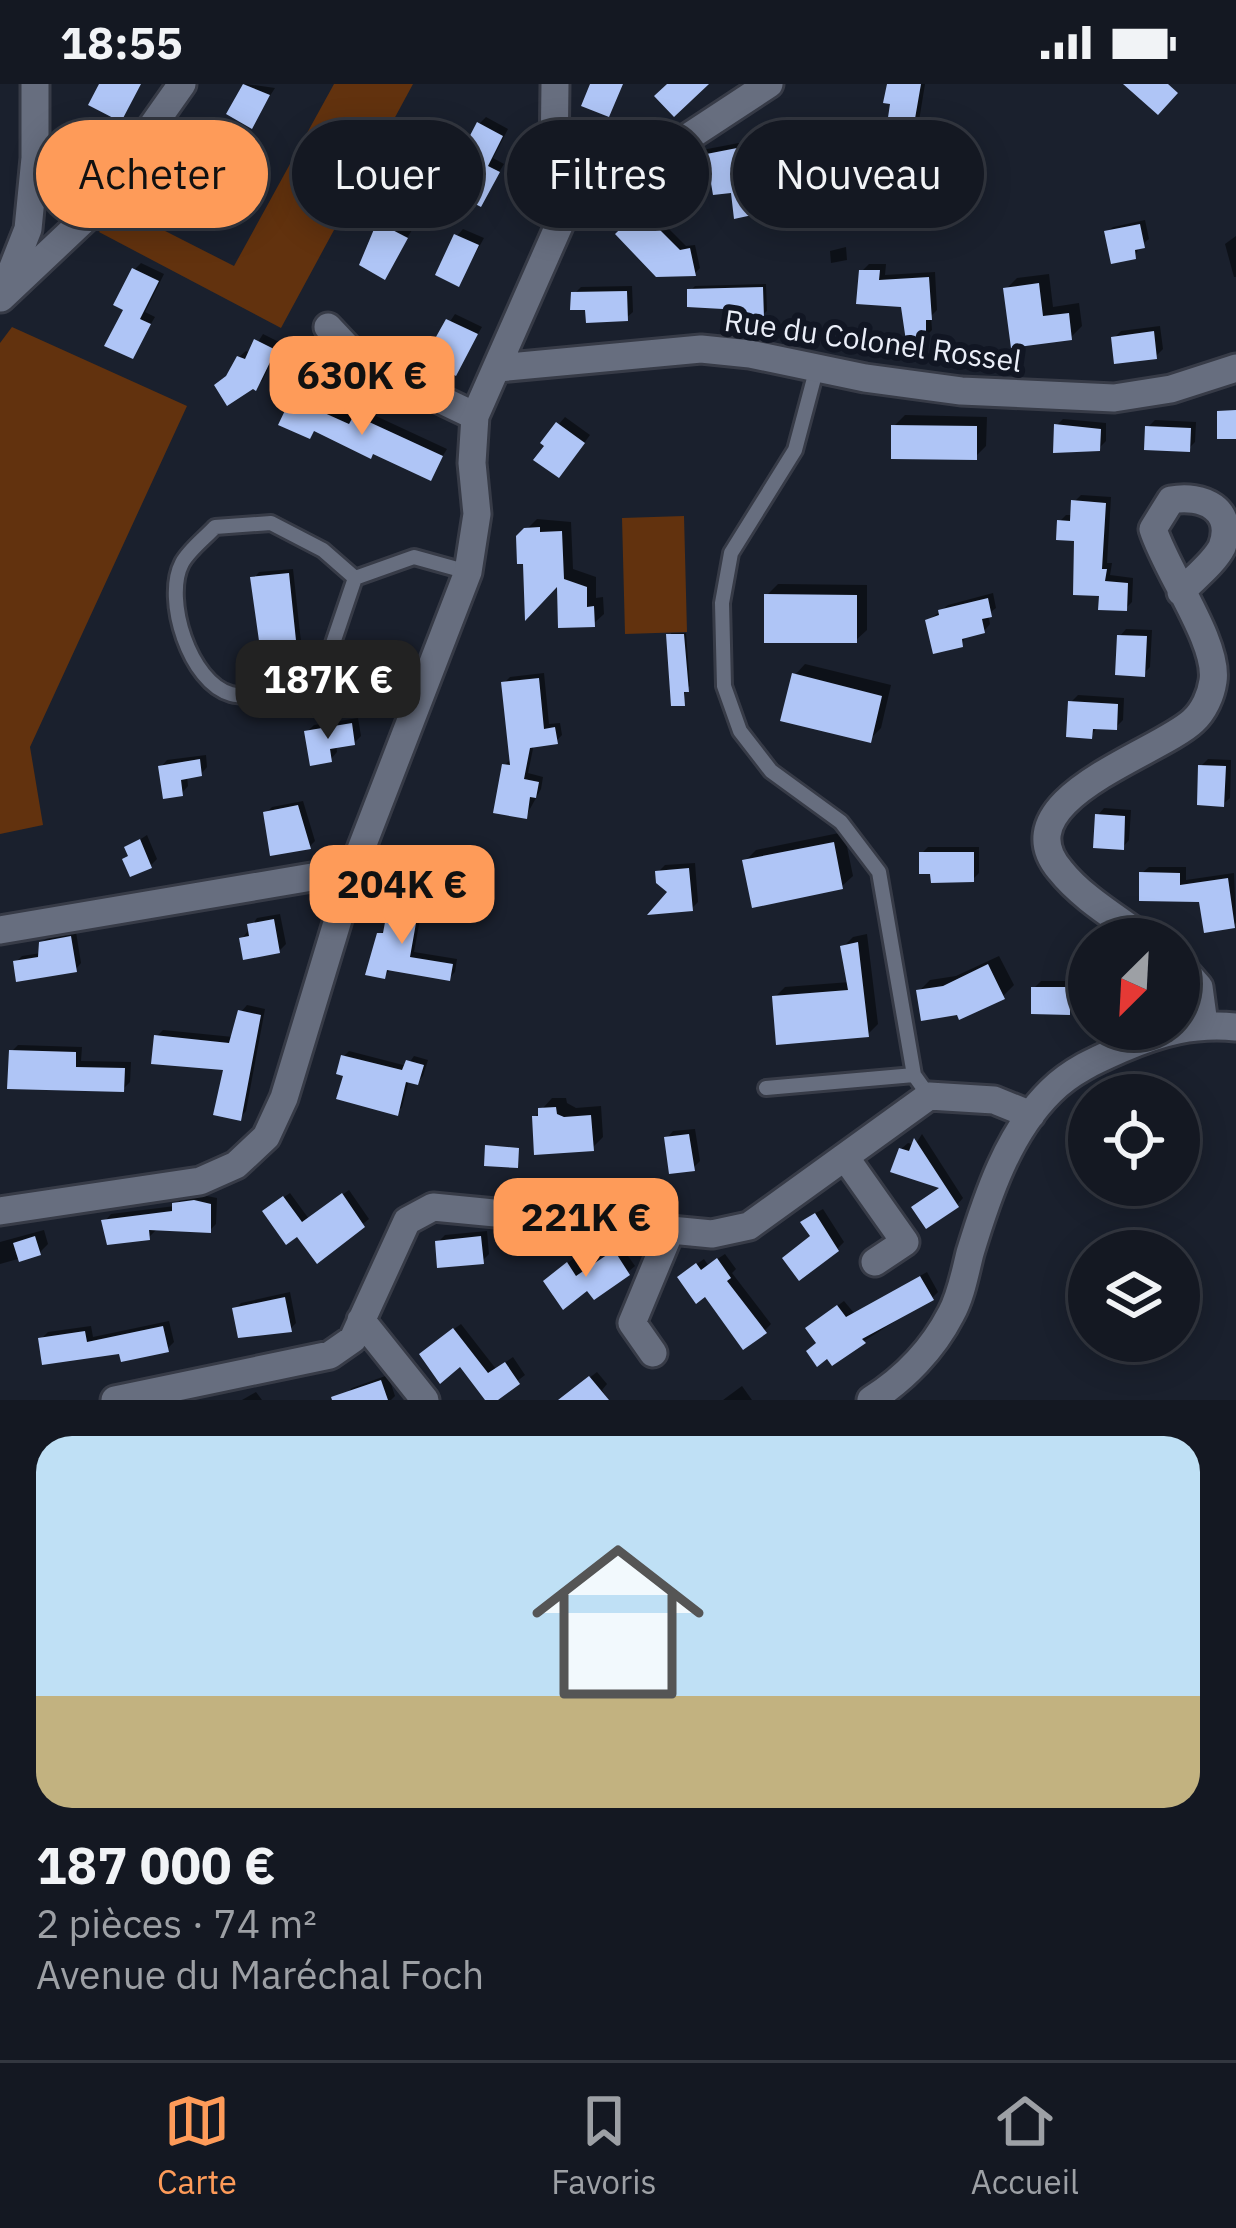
<!DOCTYPE html>
<html lang="fr">
<head>
<meta charset="utf-8">
<style>
  :root { --surface:#141822; --page:#21252f; --text:#f1f3f6; --muted:#9da0a5; --line:#333740; --accent:#fe9b59 }
  body { margin:0; font-family:"IBM Plex Sans",sans-serif; background:var(--page); color:var(--text); height:100vh; display:flex; flex-direction:column; font-size:45px; white-space:nowrap }
  * { box-sizing:border-box; margin:0 }
  p { font-size:39px; color:var(--muted) }
  .icon { flex:none; width:66px; height:66px; fill:none; stroke:currentColor; stroke-width:2; stroke-linecap:round; stroke-linejoin:round }
  .map { position:relative; height:1316px; overflow:hidden }
  .drawer { display:flex; flex-direction:column; background:var(--surface); flex:1 }
  .drawer>* { flex:none }
  .top-card { position:absolute; left:36px; top:36px; width:1164px; height:108px; display:flex; gap:24px }
  .needle { width:78px; rotate:204deg }
  .tools { position:absolute; left:1068px; top:834px; display:grid; gap:24px }
  .tools a { display:grid; place-items:center; width:132px; height:132px; border-radius:50%; background:var(--surface); box-shadow:0 6px 30px #0003,0 0 0 3px var(--line); font-size:60px }
  .price { position:absolute; translate:-50% -102px; padding:0 27px; border-radius:24px; background:var(--accent); color:#111; font-size:39px; line-height:78px; filter:drop-shadow(0 3px 6px #0008) }
  .price::after { content:''; position:absolute; left:50%; top:72px; width:36px; height:27px; margin-left:-18px; background:inherit; clip-path:polygon(0 0,100% 0,50% 100%) }
  .price.selected { background:#222; color:#fff }
  ul { padding:0; list-style:none }
  li { display:grid; align-content:center; gap:24px; height:636px; padding:0 36px }
  li span { display:grid; place-items:center; height:372px; border-radius:36px; color:#555 }
  li>.icon { margin-inline-start:auto }
  span .icon { width:216px; height:216px; fill:#fffc; stroke-width:1 }
  li b { font-size:51px }
  .chip { padding:0 42px; border-radius:54px; background:var(--surface); box-shadow:0 6px 30px #0003,0 0 0 3px var(--line); font-size:42px; line-height:108px }
  .chip.selected { background:var(--accent); color:#111 }
  .status { display:flex; justify-content:space-between; align-items:center; height:84px; padding:0 60px; background:var(--surface); direction:ltr }
  .status svg { height:33px; fill:currentColor }
  .tabs { display:flex; justify-content:space-around; align-items:center; height:168px; border-top:3px solid var(--line); background:var(--surface); font-size:33px; color:var(--muted) }
  .tabs a { display:grid; justify-items:center; gap:6px }
  .tabs .selected { color:var(--accent) }
  .map>svg:first-child { display:block }
</style>
</head>
<body>
<div class="status"><b>18:55</b><svg viewBox="0 0 49 12"><path d="M0 12V9h3v3zM5 12V6h3v6zM10 12V3h3v9zM15 12V0h3v12zM26 1h20v11H26zM47 4h2v5h-2z"/></svg></div>
<div class="map">
<svg width="1236" height="1316" viewBox="0 0 1236 1316">
  <rect width="100%" height="100%" fill="#1a202d"/>
  <path fill="#62320e" d="M 334,0 L 413,0 L 281,244 L 99,148 L 118,123 L 234,182 Z
    M 12,243 L 187,322 L 30,663 L 43,741 L 0,750 L 0,259 Z
    M 684,432 L 687,548 L 625,550 L 622,434 Z"/>
  <path fill="#0007" d="M 246,0 L 275,4 L 251,41 L 230,29 Z
    M 890,0 L 925,0 L 918,43 L 911,49 L 893,18 Z
    M 486,33 L 508,45 L 493,74 L 504,80 L 480,119 L 475,71 L 479,40 Z
    M 816,39 L 819,65 L 812,71 L 790,74 L 792,90 L 785,96 L 788,114 L 780,123 L 714,95 L 694,74 L 702,66 L 744,58 L 746,67 L 789,60 L 787,50 L 794,43 Z
    M 196,81 L 240,100 L 246,94 L 257,98 L 239,130 L 209,116 L 198,132 L 191,87 Z
    M 647,123 L 686,162 L 695,161 L 700,184 L 695,189 L 619,150 Z
    M 387,133 L 412,146 L 384,192 L 362,180 Z
    M 1145,136 L 1149,155 L 1140,162 L 1135,172 L 1107,148 L 1113,143 Z
    M 463,145 L 484,154 L 459,199 L 457,152 Z
    M 1236,152 L 1236,193 L 1234,193 L 1225,160 Z
    M 846,163 L 847,176 L 831,179 L 830,167 Z
    M 141,179 L 164,190 L 145,228 L 155,233 L 132,271 L 127,224 L 135,185 Z
    M 869,180 L 886,180 L 885,191 L 935,188 L 937,226 L 931,232 L 932,246 L 925,253 L 904,221 L 862,187 Z
    M 1049,190 L 1053,223 L 1079,219 L 1082,242 L 1071,253 L 1006,205 L 1017,194 Z
    M 766,200 L 767,227 L 762,231 L 726,222 L 690,207 L 695,202 Z
    M 632,202 L 633,228 L 626,234 L 588,223 L 574,210 L 581,203 Z
    M 455,230 L 482,243 L 455,289 L 428,259 L 435,252 L 439,254 Z
    M 1160,242 L 1163,265 L 1156,272 L 1114,254 L 1121,247 Z
    M 263,250 L 281,259 L 262,297 L 255,303 L 224,295 L 239,273 L 246,267 L 251,269 Z
    M 300,309 L 355,334 L 363,326 L 447,365 L 430,393 L 293,316 Z
    M 905,331 L 987,333 L 986,362 L 975,373 L 894,342 Z
    M 565,333 L 590,351 L 566,384 L 559,340 Z
    M 1063,335 L 1106,339 L 1106,357 L 1099,364 L 1057,341 Z
    M 1155,336 L 1196,338 L 1195,358 L 1188,365 L 1148,343 Z
    M 1081,411 L 1111,413 L 1107,479 L 1112,479 L 1110,491 L 1133,494 L 1132,518 L 1126,524 L 1102,509 L 1077,454 L 1060,437 L 1066,431 L 1073,431 L 1074,418 Z
    M 537,435 L 571,438 L 573,485 L 596,493 L 596,514 L 603,513 L 604,530 L 593,540 L 519,453 Z
    M 293,485 L 301,558 L 295,564 L 254,494 L 259,488 Z
    M 778,500 L 867,501 L 867,546 L 856,556 L 767,511 Z
    M 993,509 L 996,524 L 988,530 L 990,540 L 984,547 L 967,550 L 962,560 L 929,536 L 948,521 Z
    M 1126,545 L 1152,546 L 1150,583 L 1143,590 L 1120,552 Z
    M 671,549 L 686,549 L 690,602 L 686,605 L 683,619 Z
    M 805,580 L 891,601 L 881,644 L 870,655 L 795,591 Z
    M 544,589 L 549,640 L 560,639 L 562,651 L 556,657 L 534,660 L 528,689 L 543,693 L 541,705 L 526,732 L 505,681 L 512,674 L 504,599 L 510,593 Z
    M 1078,611 L 1124,614 L 1123,636 L 1116,643 L 1098,642 L 1091,652 L 1071,618 Z
    M 358,634 L 361,652 L 354,659 L 336,661 L 337,668 L 331,675 L 307,648 L 314,641 Z
    M 206,671 L 207,683 L 201,690 L 187,692 L 188,702 L 182,709 L 161,683 L 167,676 Z
    M 1208,675 L 1231,676 L 1230,714 L 1223,720 L 1201,682 Z
    M 303,717 L 315,757 L 309,763 L 266,729 L 272,723 Z
    M 1104,724 L 1131,726 L 1129,756 L 1123,763 L 1098,731 Z
    M 844,748 L 853,792 L 842,802 L 745,777 L 756,766 Z
    M 147,751 L 157,775 L 150,782 L 130,771 L 127,764 Z
    M 928,763 L 979,763 L 979,789 L 973,795 L 922,769 Z
    M 433,769 L 445,771 L 443,785 L 453,788 L 448,810 L 442,816 L 424,813 L 414,868 L 457,875 L 455,888 L 449,894 L 390,886 L 384,892 L 380,850 L 387,843 L 392,818 L 398,812 L 419,816 L 427,775 Z
    M 695,779 L 698,818 L 692,824 L 671,808 L 658,788 L 665,781 Z
    M 1149,783 L 1186,783 L 1186,796 L 1234,789 L 1236,839 L 1233,841 L 1202,815 L 1142,789 Z
    M 280,830 L 286,860 L 279,867 L 242,855 L 257,834 Z
    M 76,848 L 81,879 L 76,885 L 16,878 L 22,872 L 41,869 L 42,859 L 48,853 Z
    M 867,850 L 878,940 L 868,950 L 775,913 L 785,903 L 850,898 L 843,863 L 853,853 Z
    M 999,872 L 1014,901 L 1003,912 L 958,928 L 919,907 L 930,896 L 956,892 Z
    M 1041,897 L 1076,897 L 1076,922 L 1069,928 L 1034,904 Z
    M 247,921 L 265,925 L 246,1027 L 240,1034 L 227,984 L 157,952 L 163,946 L 233,953 L 241,928 Z
    M 18,961 L 82,963 L 81,977 L 131,978 L 130,998 L 123,1005 L 12,967 Z
    M 349,967 L 407,982 L 414,972 L 428,976 L 423,992 L 417,998 L 409,996 L 402,1023 L 397,1028 L 346,990 L 344,972 Z
    M 552,1014 L 566,1014 L 567,1019 L 576,1024 L 601,1022 L 603,1053 L 592,1064 L 535,1033 Z
    M 695,1045 L 700,1077 L 693,1084 L 667,1054 L 673,1047 Z
    M 922,1050 L 963,1114 L 957,1121 L 943,1102 L 901,1065 L 908,1059 L 915,1061 Z
    M 349,1106 L 369,1135 L 317,1176 L 271,1122 L 290,1109 L 309,1135 Z
    M 202,1111 L 217,1114 L 216,1140 L 210,1146 L 156,1146 L 149,1153 L 105,1137 L 111,1130 L 175,1122 L 182,1114 Z
    M 823,1125 L 844,1158 L 837,1165 L 813,1152 L 810,1132 Z
    M 44,1146 L 48,1160 L 39,1169 L 0,1180 L 0,1158 Z
    M 487,1147 L 489,1170 L 482,1177 L 438,1158 L 445,1151 Z
    M 621,1162 L 635,1182 L 628,1188 L 588,1203 L 553,1191 L 574,1174 L 584,1187 Z
    M 725,1170 L 736,1185 L 732,1189 L 771,1240 L 765,1246 L 687,1187 L 704,1175 L 708,1181 Z
    M 927,1188 L 938,1208 L 932,1214 L 864,1257 L 819,1258 L 815,1238 L 844,1217 L 854,1229 Z
    M 290,1208 L 296,1239 L 290,1245 L 235,1225 L 241,1219 Z
    M 169,1237 L 174,1258 L 167,1265 L 121,1267 L 41,1255 L 48,1248 L 91,1242 L 93,1253 Z
    M 461,1240 L 496,1285 L 513,1273 L 525,1291 L 493,1316 L 461,1279 L 429,1263 Z
    M 597,1288 L 607,1300 L 602,1306 L 608,1316 L 576,1304 Z
    M 388,1291 L 395,1312 L 391,1316 L 347,1316 L 345,1311 L 352,1304 Z
    M 742,1302 L 752,1316 L 723,1316 Z
    M 256,1308 L 262,1316 L 242,1316 Z"/>
  <path fill="#afc5f6" d="M 99,0 L 141,0 L 121,38 L 88,21 Z
    M 243,0 L 270,11 L 252,45 L 226,30 Z
    M 590,0 L 623,0 L 609,33 L 581,22 Z
    M 667,0 L 709,0 L 674,33 L 654,12 Z
    M 887,0 L 921,0 L 912,52 L 886,47 L 890,20 L 883,19 Z
    M 1123,0 L 1168,0 L 1178,9 L 1158,31 Z
    M 477,38 L 503,52 L 488,82 L 500,88 L 481,123 L 452,108 L 470,72 L 462,67 Z
    M 810,44 L 814,74 L 788,78 L 784,49 Z
    M 737,64 L 738,74 L 780,66 L 785,101 L 778,102 L 781,125 L 734,135 L 731,109 L 713,111 L 711,99 L 694,101 L 691,73 Z
    M 188,85 L 235,105 L 238,97 L 254,104 L 240,134 L 207,118 L 199,136 L 171,124 Z
    M 640,126 L 680,166 L 690,164 L 696,192 L 656,193 L 615,150 Z
    M 377,138 L 408,154 L 385,196 L 359,181 Z
    M 1140,140 L 1145,164 L 1135,166 L 1136,175 L 1111,180 L 1104,147 Z
    M 454,150 L 479,161 L 459,203 L 435,191 Z
    M 132,184 L 159,197 L 140,235 L 151,240 L 133,275 L 104,262 L 123,226 L 113,221 Z
    M 859,186 L 880,186 L 879,196 L 929,193 L 932,236 L 926,236 L 926,255 L 906,257 L 901,223 L 856,220 Z
    M 1039,199 L 1043,232 L 1069,229 L 1072,256 L 1011,264 L 1003,204 Z
    M 763,203 L 764,234 L 723,235 L 723,225 L 687,223 L 687,205 Z
    M 627,207 L 628,237 L 586,239 L 585,226 L 570,226 L 571,208 Z
    M 446,235 L 478,250 L 456,292 L 418,273 L 426,257 L 432,260 Z
    M 1154,247 L 1157,275 L 1114,280 L 1111,253 Z
    M 254,255 L 276,266 L 256,307 L 253,305 L 227,322 L 214,301 L 226,292 L 237,272 L 245,275 Z
    M 291,314 L 349,340 L 354,331 L 443,372 L 431,397 L 373,370 L 371,375 L 314,347 L 310,355 L 278,341 Z
    M 1236,326 L 1236,355 L 1217,355 L 1217,327 Z
    M 556,338 L 585,359 L 559,394 L 533,376 L 544,362 L 540,359 Z
    M 1054,340 L 1101,345 L 1100,367 L 1053,369 Z
    M 891,341 L 977,342 L 977,376 L 891,375 Z
    M 1145,342 L 1191,344 L 1190,368 L 1144,366 Z
    M 1071,416 L 1106,419 L 1102,485 L 1107,485 L 1105,497 L 1128,499 L 1127,527 L 1098,526 L 1099,512 L 1073,511 L 1074,457 L 1056,456 L 1057,436 L 1070,437 Z
    M 540,443 L 540,448 L 562,447 L 564,495 L 587,503 L 587,523 L 594,522 L 595,543 L 558,544 L 557,503 L 525,537 L 523,480 L 517,480 L 516,452 L 524,444 Z
    M 289,489 L 297,566 L 261,571 L 250,493 Z
    M 764,510 L 857,511 L 857,559 L 764,559 Z
    M 988,514 L 992,533 L 982,535 L 985,549 L 962,555 L 963,563 L 933,570 L 925,536 L 939,531 L 938,526 Z
    M 666,550 L 684,550 L 689,608 L 684,608 L 685,622 L 671,622 Z
    M 1117,551 L 1147,552 L 1145,593 L 1115,591 Z
    M 792,589 L 882,612 L 871,659 L 780,637 Z
    M 539,594 L 544,645 L 555,643 L 558,660 L 530,664 L 524,695 L 539,698 L 536,714 L 530,713 L 527,735 L 493,729 L 502,680 L 510,681 L 501,598 Z
    M 1068,617 L 1118,620 L 1117,646 L 1093,645 L 1092,655 L 1066,653 Z
    M 352,639 L 355,661 L 330,665 L 332,678 L 310,682 L 304,647 Z
    M 200,675 L 202,692 L 181,696 L 183,712 L 163,715 L 158,682 Z
    M 1198,681 L 1226,682 L 1224,723 L 1197,721 Z
    M 298,721 L 311,765 L 270,772 L 263,728 Z
    M 1095,730 L 1125,732 L 1124,766 L 1093,764 Z
    M 140,755 L 152,784 L 130,793 L 122,775 L 128,772 L 124,763 Z
    M 834,758 L 843,805 L 752,824 L 742,776 Z
    M 919,768 L 974,768 L 974,798 L 931,799 L 930,790 L 919,790 Z
    M 424,774 L 441,777 L 438,791 L 449,794 L 443,820 L 417,815 Z
    M 689,784 L 693,827 L 647,831 L 667,808 L 656,799 L 655,787 Z
    M 1139,788 L 1180,789 L 1180,801 L 1228,794 L 1235,844 L 1204,849 L 1199,818 L 1139,817 Z
    M 389,817 L 419,822 L 410,873 L 453,880 L 450,897 L 387,886 L 385,895 L 365,891 L 377,849 L 383,849 Z
    M 274,835 L 280,869 L 243,876 L 239,854 L 249,852 L 247,840 Z
    M 71,852 L 77,888 L 16,898 L 13,877 L 38,873 L 39,858 Z
    M 858,858 L 869,953 L 776,961 L 772,912 L 848,906 L 840,862 Z
    M 988,880 L 1005,915 L 959,936 L 957,931 L 921,937 L 916,906 L 943,902 Z
    M 1031,903 L 1070,903 L 1070,931 L 1031,930 Z
    M 238,926 L 261,931 L 241,1037 L 213,1031 L 223,986 L 151,980 L 154,951 L 229,959 Z
    M 9,966 L 76,968 L 76,983 L 125,984 L 124,1008 L 7,1005 Z
    M 341,971 L 402,986 L 406,976 L 424,981 L 418,1001 L 406,998 L 398,1032 L 336,1015 L 343,992 L 336,990 Z
    M 556,1023 L 557,1030 L 564,1033 L 591,1031 L 594,1067 L 534,1071 L 532,1032 L 538,1032 L 538,1024 Z
    M 689,1050 L 695,1087 L 669,1090 L 664,1053 Z
    M 914,1054 L 959,1123 L 926,1145 L 911,1123 L 939,1104 L 890,1088 L 899,1064 L 909,1067 Z
    M 485,1061 L 519,1064 L 518,1084 L 484,1082 Z
    M 342,1109 L 365,1143 L 317,1180 L 297,1153 L 286,1161 L 262,1127 L 283,1112 L 302,1138 Z
    M 194,1116 L 211,1120 L 211,1149 L 149,1146 L 150,1156 L 107,1161 L 101,1136 L 172,1127 L 172,1119 Z
    M 815,1129 L 839,1167 L 799,1197 L 782,1174 L 810,1152 L 800,1138 Z
    M 35,1152 L 41,1171 L 19,1178 L 13,1159 Z
    M 481,1152 L 484,1180 L 437,1184 L 435,1157 Z
    M 614,1166 L 630,1191 L 594,1216 L 587,1207 L 563,1226 L 543,1197 L 567,1178 L 576,1192 Z
    M 717,1174 L 731,1194 L 727,1197 L 767,1249 L 743,1266 L 705,1213 L 696,1220 L 677,1193 L 696,1179 L 701,1186 Z
    M 920,1192 L 934,1216 L 862,1255 L 866,1259 L 832,1282 L 827,1275 L 817,1283 L 806,1267 L 816,1259 L 805,1244 L 837,1221 L 846,1233 Z
    M 285,1213 L 292,1248 L 238,1254 L 232,1224 Z
    M 163,1242 L 169,1268 L 121,1278 L 119,1270 L 42,1281 L 38,1254 L 85,1247 L 87,1258 Z
    M 453,1244 L 488,1289 L 505,1278 L 520,1300 L 498,1316 L 485,1316 L 460,1283 L 440,1300 L 419,1270 Z
    M 589,1292 L 609,1316 L 558,1316 Z
    M 381,1296 L 388,1316 L 332,1316 L 331,1313 Z"/>
  <g fill="none" stroke-linecap="round" stroke-linejoin="round">
    <g stroke="#373b47" stroke-width="20">
      <path id="service" d="M 817,283 L 795,366 L 731,469 L 722,519 L 724,602 L 740,647 L 771,687 L 841,738 L 879,788 L 914,991 L 929,1012
        M 355,494 L 323,466 L 271,439 L 215,443 C 205,454 189,466 182,479 C 163,515 190,599 231,610 C 250,615 278,608 298,607 L 327,577 L 355,494 L 414,473 L 468,488
        M 766,1004 L 914,991"/>
    </g>
    <g stroke="#373b47" stroke-width="33">
      <path id="minor" d="M 555,0 L 554,78 L 561,137
        M 4,206 L 28,145 L 35,74 L 35,0
        M 1,214 L 91,129 L 182,0
        M 328,243 L 360,277 L 475,332
        M 498,284 L 701,265 L 750,270 L 865,294 L 961,307 L 1114,314 L 1171,305 L 1236,284
        M 0,846 L 353,786
        M 1145,855 C 1117,834 1082,814 1060,786 C 1001,716 1158,670 1193,637 C 1204,627 1211,611 1213,597 C 1219,559 1166,487 1153,445 L 1171,416 C 1202,410 1236,425 1222,463 C 1214,479 1193,495 1181,508
        M 1179,880 L 1199,903 L 1204,940
        M 845,1073 L 905,1158 L 875,1178
        M 0,1127 L 200,1097 L 236,1081 L 266,1053 L 284,1014 L 353,786 L 468,488 L 477,430 L 472,379 L 475,332 L 561,137 L 605,101 L 664,69 L 769,0
        M 361,1236 L 425,1316
        M 653,1269 L 632,1239 L 671,1145
        M 115,1316 L 330,1271 L 353,1255 L 407,1137 L 433,1123 L 712,1150 L 749,1142 L 929,1012 L 994,1016 L 1031,1031
        M 871,1316 C 904,1295 933,1265 951,1230 C 961,1212 965,1189 970,1169 C 987,1113 1008,1049 1051,1007 C 1071,987 1096,976 1121,965 C 1160,948 1194,939 1236,943"/>
    </g>
    <use href="#service" stroke="#676e7f" stroke-width="14"/>
    <use href="#minor" stroke="#676e7f" stroke-width="27"/>
  </g>
  <g text-anchor="middle" dominant-baseline="central" stroke-width="12" stroke-linejoin="round" paint-order="stroke">
    <g font-size="30" fill="#eaeef8" stroke="#111623">
      <text transform="translate(873 256) rotate(8)">Rue du Colonel Rossel</text>
    </g>
  </g>
</svg>
<div class="tools">
<a><svg class="needle" viewBox="-14 -14 28 28"><path d="M0-13l5 13h-10z" fill="#e53935"/><path d="M0 13l5-13h-10z" fill="#9da0a5"/></svg></a>
<a><svg class="icon" aria-label="locate" viewBox="0 0 24 24"><circle cx="12" cy="12" r="6"/><path d="M12 2v4M12 18v4M2 12h4M18 12h4"/></svg></a>
<a><svg class="icon" aria-label="layers" viewBox="0 0 24 24"><path d="M12 4l9 5-9 5-9-5zM3 14l9 5 9-5"/></svg></a>
</div>
<b class="price" style="left:362px;top:354px">630K €</b>
<b class="price selected" style="left:328px;top:658px">187K €</b>
<b class="price" style="left:402px;top:863px">204K €</b>
<b class="price" style="left:586px;top:1196px">221K €</b>
<div class="top-card">
<a class="chip selected">Acheter</a>
<a class="chip">Louer</a>
<a class="chip">Filtres</a>
<a class="chip">Nouveau</a>
</div>
</div>
<section class="drawer">
<ul>
<li><span style="background:linear-gradient(#bfe0f5 70%,#c2b280 0)"><svg class="icon" aria-label="home" viewBox="0 0 24 24"><path d="M3 11l9-7 9 7M6 9v11h12V9"/></svg></span><div><b>187 000 €</b><p>2 pièces · 74 m²</p><p>Avenue du Maréchal Foch</p></div></li>
</ul>
</section>
<nav class="tabs">
<a class="selected"><svg class="icon" aria-label="map" viewBox="0 0 24 24"><path d="M3 6l6-2 6 2 6-2v14l-6 2-6-2-6 2zM9 4v14M15 6v14"/></svg>Carte</a>
<a><svg class="icon" aria-label="saved" viewBox="0 0 24 24"><path d="M7 4h10v16l-5-4-5 4z"/></svg>Favoris</a>
<a><svg class="icon" aria-label="home" viewBox="0 0 24 24"><path d="M3 11l9-7 9 7M6 9v11h12V9"/></svg>Accueil</a>
</nav>
</body>
</html>
